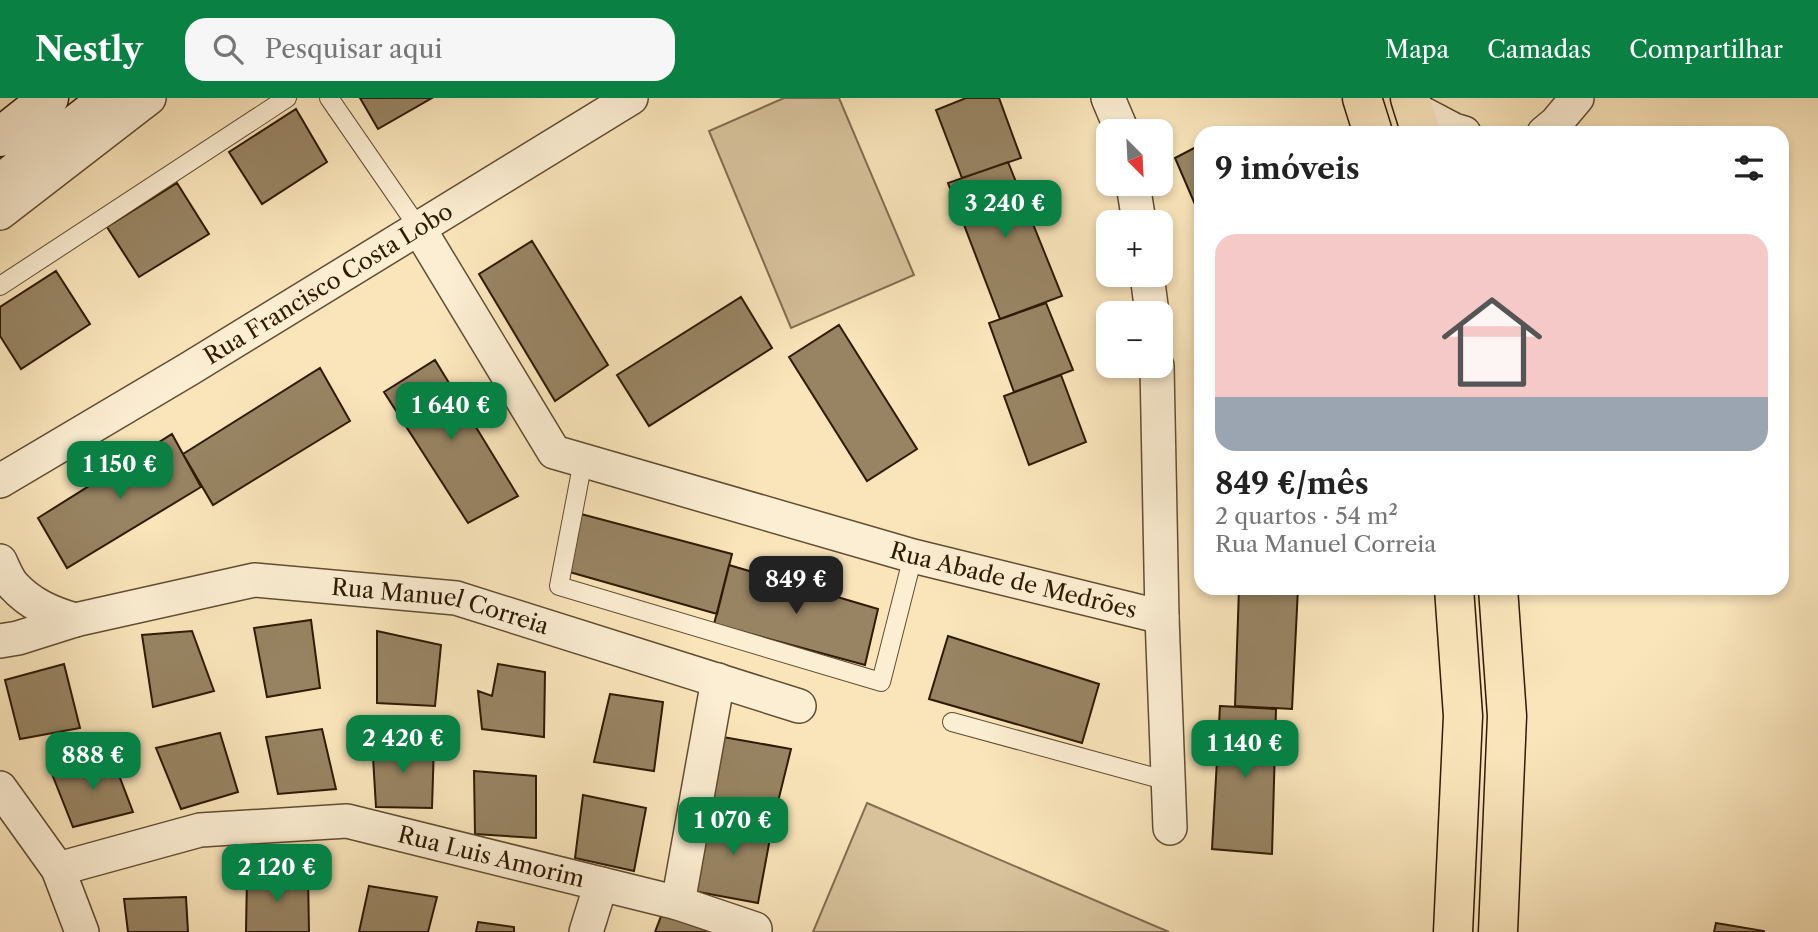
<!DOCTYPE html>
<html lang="pt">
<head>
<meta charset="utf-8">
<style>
  :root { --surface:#fff; --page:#f6f6f6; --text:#222; --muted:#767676; --accent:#0b8043 }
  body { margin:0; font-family:"Libre Caslon Text",serif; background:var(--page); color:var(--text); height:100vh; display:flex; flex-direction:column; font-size:26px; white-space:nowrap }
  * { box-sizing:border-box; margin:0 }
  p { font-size:23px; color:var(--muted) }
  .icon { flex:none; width:38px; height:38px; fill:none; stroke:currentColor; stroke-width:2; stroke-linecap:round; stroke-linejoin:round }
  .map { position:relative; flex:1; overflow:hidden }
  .panel { position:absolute; left:1194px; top:28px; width:595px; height:469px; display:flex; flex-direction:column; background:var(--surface); border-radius:21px; box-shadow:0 4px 10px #0003 }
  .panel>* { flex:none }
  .needle { width:46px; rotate:156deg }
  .controls { position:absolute; left:1096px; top:21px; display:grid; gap:14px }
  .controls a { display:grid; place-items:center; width:77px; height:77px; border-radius:14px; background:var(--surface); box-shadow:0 4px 10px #0003; font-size:35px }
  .price { position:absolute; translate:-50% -60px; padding:0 16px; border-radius:14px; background:var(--accent); color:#fff; font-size:23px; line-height:46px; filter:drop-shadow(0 2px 4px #0008) }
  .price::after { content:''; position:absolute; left:50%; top:42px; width:21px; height:16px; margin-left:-10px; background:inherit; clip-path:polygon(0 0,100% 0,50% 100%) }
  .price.selected { background:#222; color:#fff }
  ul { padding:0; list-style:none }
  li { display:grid; align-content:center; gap:14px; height:371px; padding:0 21px }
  li span { display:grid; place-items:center; height:217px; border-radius:21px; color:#555 }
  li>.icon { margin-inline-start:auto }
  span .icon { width:126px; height:126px; fill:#fffc; stroke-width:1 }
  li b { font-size:30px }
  h2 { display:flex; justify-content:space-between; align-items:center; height:84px; padding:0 21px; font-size:30px }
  header { display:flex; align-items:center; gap:42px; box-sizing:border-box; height:98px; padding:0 35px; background:var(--accent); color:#fff }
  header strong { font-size:33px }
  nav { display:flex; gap:38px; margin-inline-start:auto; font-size:24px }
  .search { width:490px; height:63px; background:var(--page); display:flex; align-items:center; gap:18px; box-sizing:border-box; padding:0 24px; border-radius:21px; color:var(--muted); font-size:26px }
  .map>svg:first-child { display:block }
</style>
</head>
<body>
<header>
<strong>Nestly</strong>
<div class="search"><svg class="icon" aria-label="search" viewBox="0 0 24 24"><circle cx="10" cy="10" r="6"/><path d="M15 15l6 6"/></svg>Pesquisar aqui</div>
<nav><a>Mapa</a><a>Camadas</a><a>Compartilhar</a></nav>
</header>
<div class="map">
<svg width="1818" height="834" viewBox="0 0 1818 834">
  <rect width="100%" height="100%" fill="#fae5bb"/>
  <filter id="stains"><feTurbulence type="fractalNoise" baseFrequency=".00286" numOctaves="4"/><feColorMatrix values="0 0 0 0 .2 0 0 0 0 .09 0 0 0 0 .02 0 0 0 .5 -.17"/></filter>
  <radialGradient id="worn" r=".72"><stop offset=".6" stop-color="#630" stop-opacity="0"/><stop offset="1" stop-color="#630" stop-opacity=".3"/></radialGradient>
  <path fill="#d7c29c" stroke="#826e50" stroke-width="2" d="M 784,0 L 839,0 L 914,177 L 791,230 L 709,33 Z
    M 867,705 L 1169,834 L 813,834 Z"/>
  <path fill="#988463" stroke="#2e1a03" stroke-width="2" d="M 360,0 L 432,0 L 378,31 Z
    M 966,0 L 999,0 L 1021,60 L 962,80 L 936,12 Z
    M 296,11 L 327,64 L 262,106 L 229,54 Z
    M 1200,47 L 1200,118 L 1175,60 Z
    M 1008,64 L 1062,198 L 1000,221 L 948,85 Z
    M 177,85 L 209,136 L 139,179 L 107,129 Z
    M 532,143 L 608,267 L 555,303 L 479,176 Z
    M 56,173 L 90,226 L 21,271 L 0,238 L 0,209 Z
    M 741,199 L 772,250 L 649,328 L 617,277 Z
    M 1046,205 L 1073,272 L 1014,294 L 989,225 Z
    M 839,227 L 917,351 L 867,383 L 789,259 Z
    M 435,262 L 518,398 L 468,425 L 384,294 Z
    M 320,270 L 350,323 L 213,407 L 183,356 Z
    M 1061,277 L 1086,344 L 1029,367 L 1004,298 Z
    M 172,336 L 201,389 L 67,470 L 38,420 Z
    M 581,416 L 732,456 L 717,516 L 566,473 Z
    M 729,467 L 878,511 L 865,567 L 714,526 Z
    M 1239,490 L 1298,490 L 1292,611 L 1235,608 Z
    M 311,522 L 320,590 L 267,599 L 254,530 Z
    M 192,533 L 214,593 L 153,609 L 142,537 Z
    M 377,533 L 441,547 L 435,608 L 377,605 Z
    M 948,538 L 1099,586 L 1082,645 L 929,601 Z
    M 64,566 L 80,630 L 20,641 L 5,582 Z
    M 498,566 L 545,574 L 544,639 L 482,631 L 478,593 L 492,598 Z
    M 610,596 L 663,604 L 654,673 L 594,664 Z
    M 1220,608 L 1276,611 L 1272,756 L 1212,751 Z
    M 322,631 L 336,691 L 278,696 L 266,639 Z
    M 220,635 L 238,694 L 181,711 L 156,650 Z
    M 723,639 L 791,651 L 773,724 L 707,715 Z
    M 372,643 L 434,647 L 432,710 L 376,709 Z
    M 112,659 L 133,714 L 73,729 L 52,676 Z
    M 474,673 L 536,678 L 536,740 L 475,736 Z
    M 583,697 L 646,710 L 634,773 L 575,760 Z
    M 707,715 L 773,724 L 758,805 L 693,793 Z
    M 247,777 L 308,777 L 309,834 L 246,834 Z
    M 369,788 L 437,799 L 428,834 L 359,834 Z
    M 186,799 L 188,834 L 128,834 L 124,801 Z
    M 663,813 L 719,834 L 655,834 Z
    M 478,824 L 514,829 L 514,834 L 476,834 Z
    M 1716,825 L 1764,833 L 1764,834 L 1714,834 Z"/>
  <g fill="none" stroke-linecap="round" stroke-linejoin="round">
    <g stroke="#614d31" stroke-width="20">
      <path id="service" d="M 329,0 L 418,129
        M 0,188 L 287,0
        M 583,363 L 559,488 L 881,584 L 913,458
        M 952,624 L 1168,683"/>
    </g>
    <g stroke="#614d31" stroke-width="36">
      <g id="minor">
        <path d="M 1108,0 L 1122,33"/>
        <path d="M 1414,11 L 1454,32 L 1464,35"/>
        <path d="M 1544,35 L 1556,25 L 1577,0"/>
        <path d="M 1133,86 L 1139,124"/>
        <path d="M 0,115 L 149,0"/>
        <path id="s1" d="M 418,129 L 554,354 L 913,458 L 1162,519"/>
        <path d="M 1147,177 L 1152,215"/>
        <path d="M 1157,268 L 1162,519 L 1170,730"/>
        <path id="s2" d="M 0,383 L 189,271 L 631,0"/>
        <path d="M 0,463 C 4,471 7,480 13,487 C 30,506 51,515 75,522"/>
        <path id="s3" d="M 0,543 L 18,540 L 75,522 L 254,482 L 456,500 L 799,608"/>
        <path d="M 0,690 L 58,771 L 82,834"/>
        <path id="s4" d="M 58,771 L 200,732 L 347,723 L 678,805 L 755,831"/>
        <path d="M 678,805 L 718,582"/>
        <path d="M 586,834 L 601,786"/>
      </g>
    </g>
    <g stroke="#2e1a03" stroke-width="41">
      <path id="secondary" d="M 0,39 L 49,0
        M 0,86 L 109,0"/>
    </g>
    <g stroke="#2e1a03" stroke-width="41">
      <path id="primary" d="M 1362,0 L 1373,35
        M 1410,0 L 1421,35
        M 1453,834 L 1463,618 L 1454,490
        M 1498,834 L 1507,618 L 1498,490"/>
    </g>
    <use href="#service" stroke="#fceed3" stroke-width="18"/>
    <use href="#minor" stroke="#fceed3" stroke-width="33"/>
    <use href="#secondary" stroke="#fceed3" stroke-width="38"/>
    <use href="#primary" stroke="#fae5bb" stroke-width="38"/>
  </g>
  <g text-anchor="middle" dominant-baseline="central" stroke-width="6" stroke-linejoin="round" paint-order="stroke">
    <g font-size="23" fill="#2e1a03" stroke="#fceed3">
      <text stroke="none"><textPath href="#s2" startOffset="383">Rua Francisco Costa Lobo</textPath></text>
      <text stroke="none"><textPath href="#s1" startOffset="740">Rua Abade de Medrões</textPath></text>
      <text stroke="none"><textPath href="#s3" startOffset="450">Rua Manuel Correia</textPath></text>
      <text stroke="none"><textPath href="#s4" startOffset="443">Rua Luis Amorim</textPath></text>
    </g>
  </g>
  <rect width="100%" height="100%" filter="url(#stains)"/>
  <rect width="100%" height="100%" fill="url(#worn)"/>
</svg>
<div class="controls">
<a><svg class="needle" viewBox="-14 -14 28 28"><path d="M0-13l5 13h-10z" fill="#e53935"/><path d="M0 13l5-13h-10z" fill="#767676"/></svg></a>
<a>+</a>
<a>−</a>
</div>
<b class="price" style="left:1005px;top:142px">3 240 €</b>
<b class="price" style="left:451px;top:344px">1 640 €</b>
<b class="price" style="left:120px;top:403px">1 150 €</b>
<b class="price selected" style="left:796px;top:518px">849 €</b>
<b class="price" style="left:403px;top:677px">2 420 €</b>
<b class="price" style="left:1245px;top:682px">1 140 €</b>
<b class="price" style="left:93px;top:694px">888 €</b>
<b class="price" style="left:733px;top:759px">1 070 €</b>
<b class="price" style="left:277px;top:806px">2 120 €</b>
<section class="panel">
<h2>9 imóveis<svg class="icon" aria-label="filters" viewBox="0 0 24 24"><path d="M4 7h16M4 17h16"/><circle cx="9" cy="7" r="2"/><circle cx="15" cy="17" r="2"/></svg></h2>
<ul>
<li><span style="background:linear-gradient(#f6c9c9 75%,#9aa5b1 0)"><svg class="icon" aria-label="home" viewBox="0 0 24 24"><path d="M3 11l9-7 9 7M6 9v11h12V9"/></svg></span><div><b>849 €/mês</b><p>2 quartos · 54 m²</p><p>Rua Manuel Correia</p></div></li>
</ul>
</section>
</div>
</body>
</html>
